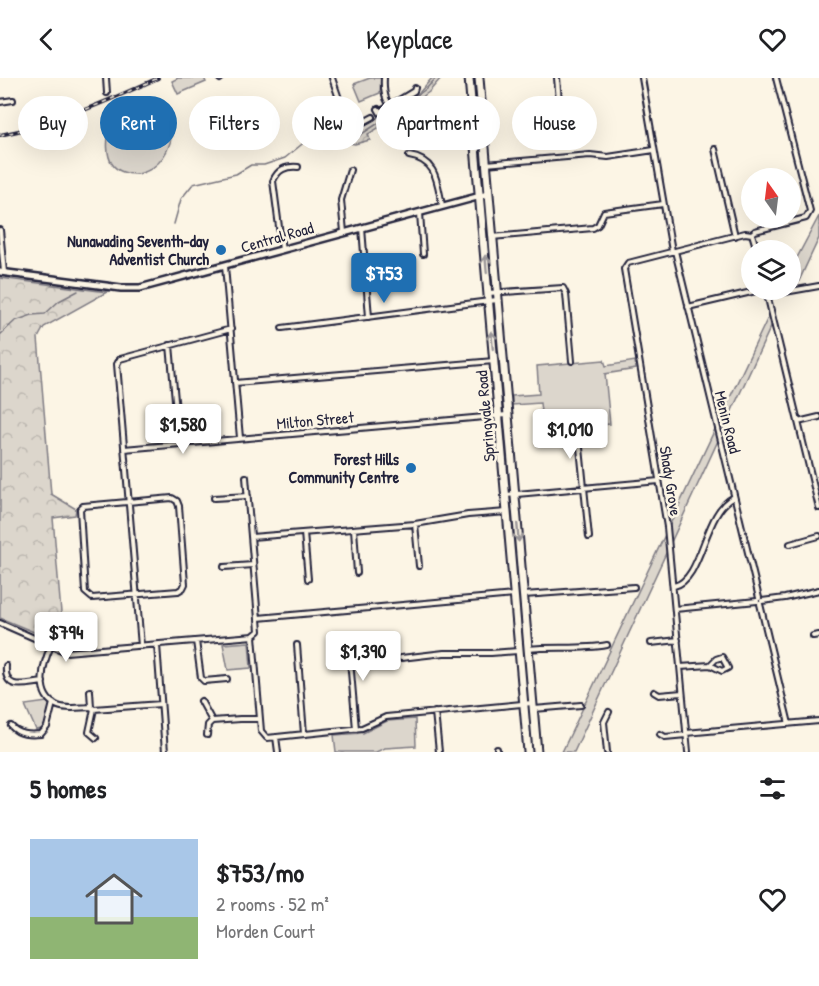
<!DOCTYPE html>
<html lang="en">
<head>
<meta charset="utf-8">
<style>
  :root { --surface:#fff; --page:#f2f2f2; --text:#202124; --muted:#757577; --accent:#1f6fb2 }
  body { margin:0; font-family:"Patrick Hand",sans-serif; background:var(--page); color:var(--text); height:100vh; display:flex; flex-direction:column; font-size:22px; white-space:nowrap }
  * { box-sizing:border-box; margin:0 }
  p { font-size:20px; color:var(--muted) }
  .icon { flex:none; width:33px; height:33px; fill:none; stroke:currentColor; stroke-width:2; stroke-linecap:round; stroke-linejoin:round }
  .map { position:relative; height:674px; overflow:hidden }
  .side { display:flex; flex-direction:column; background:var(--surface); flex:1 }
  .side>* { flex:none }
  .guide { position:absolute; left:18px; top:18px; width:783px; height:54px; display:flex; gap:12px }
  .needle { width:39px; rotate:346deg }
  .tools { position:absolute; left:741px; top:90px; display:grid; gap:12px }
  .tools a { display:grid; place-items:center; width:60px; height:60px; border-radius:50%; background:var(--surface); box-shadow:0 6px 24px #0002; font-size:30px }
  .price { position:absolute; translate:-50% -51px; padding:0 14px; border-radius:6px; background:#fff; color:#222; font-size:20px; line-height:39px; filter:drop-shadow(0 2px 3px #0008) }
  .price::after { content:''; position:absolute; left:50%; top:36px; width:18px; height:14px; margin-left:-9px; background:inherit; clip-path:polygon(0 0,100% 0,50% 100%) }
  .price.current { background:var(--accent); color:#fff }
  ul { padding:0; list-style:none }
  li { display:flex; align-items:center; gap:18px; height:150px; padding:0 30px }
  li span { display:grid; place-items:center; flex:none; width:168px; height:120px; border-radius:0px; color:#555 }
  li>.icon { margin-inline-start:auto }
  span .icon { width:72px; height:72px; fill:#fffc; stroke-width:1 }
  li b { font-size:26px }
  h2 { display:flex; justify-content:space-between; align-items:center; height:72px; padding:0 30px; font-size:26px }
  .chip { padding:0 21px; border-radius:27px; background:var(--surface); box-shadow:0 6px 24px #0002; font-size:21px; line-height:54px }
  .chip.current { background:var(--accent); color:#fff }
  header { display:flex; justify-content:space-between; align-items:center; height:78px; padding:0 30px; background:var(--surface); font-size:27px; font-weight:600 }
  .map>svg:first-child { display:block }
</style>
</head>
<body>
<header><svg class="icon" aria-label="back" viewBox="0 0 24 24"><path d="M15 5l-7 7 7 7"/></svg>Keyplace<svg class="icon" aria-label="heart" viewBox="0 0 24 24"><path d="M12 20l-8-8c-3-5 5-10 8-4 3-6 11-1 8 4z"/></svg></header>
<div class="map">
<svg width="819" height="674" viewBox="0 0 819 674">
  <defs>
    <pattern id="forest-crowns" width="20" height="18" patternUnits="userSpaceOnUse" patternTransform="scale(1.5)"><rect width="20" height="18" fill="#dcd6cc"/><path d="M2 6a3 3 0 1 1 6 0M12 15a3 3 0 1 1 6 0" fill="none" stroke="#bcb7b0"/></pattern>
  </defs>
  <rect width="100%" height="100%" fill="#fcf5e5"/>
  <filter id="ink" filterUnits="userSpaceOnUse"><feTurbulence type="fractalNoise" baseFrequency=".0167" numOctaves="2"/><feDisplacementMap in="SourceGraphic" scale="12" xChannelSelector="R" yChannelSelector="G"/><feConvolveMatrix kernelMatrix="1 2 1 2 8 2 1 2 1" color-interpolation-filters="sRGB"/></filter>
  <g filter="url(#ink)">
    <path fill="url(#forest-crowns)" stroke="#7f7c84" stroke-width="1.5" d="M 432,0 L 441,0 L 429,14 L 402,33 L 396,30 L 419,15 Z
      M 386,35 L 395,40 L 368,56 L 370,62 L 355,66 L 337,63 L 334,53 L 349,55 Z
      M 0,200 L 107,214 L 44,249 L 38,260 L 51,416 L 76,431 L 75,437 L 53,440 L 64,570 L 34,554 L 0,540 Z"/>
    <path fill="#dcd6cc" stroke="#7f7c84" stroke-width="1.5" d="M 178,0 L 204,0 L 206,4 L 178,16 L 172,3 Z
      M 370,0 L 381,0 L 380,15 L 361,23 L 354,6 Z
      M 142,20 C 198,25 167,110 123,94 C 102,87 105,54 116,38 C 123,29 132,24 142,20 Z
      M 819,138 L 819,160 L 798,205 L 791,207 L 791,191 Z
      M 771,233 L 772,246 L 574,674 L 562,674 Z
      M 604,282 L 606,288 L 635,283 L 636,291 L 605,296 L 610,346 L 543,352 L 540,325 L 512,327 L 512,318 L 539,316 L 537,288 Z
      M 249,564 L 251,590 L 228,592 L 223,566 Z
      M 47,624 L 50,627 L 46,644 L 42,651 L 36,652 L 25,627 Z
      M 415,641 L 416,668 L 385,670 L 376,674 L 336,674 L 334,657 L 363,655 L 387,643 Z"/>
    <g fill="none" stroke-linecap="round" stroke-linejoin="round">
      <path stroke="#78757e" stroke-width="1.5" d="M 397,32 L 426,11 L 436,0
        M 174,146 L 181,121 L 193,106 L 236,96 L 251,87 L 264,87 L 285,80 L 312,58 L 325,56 L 357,59 L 394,35
        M 0,257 L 15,243 L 32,237 L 45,236 L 59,223 L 78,213"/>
      <g stroke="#22223b" stroke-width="8">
        <path id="minor" d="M 106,0 L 107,15
          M 332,0 L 349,50 L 351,51 L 373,39
          M 384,0 C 383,16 386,27 399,37
          M 557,0 L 560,34 L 562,38
          M 642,0 L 672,173
          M 220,1 L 221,0
          M 0,24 L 13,22
          M 378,31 L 381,36
          M 381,33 L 414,13 L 415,10
          M 398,42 L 399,37 L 405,35
          M 715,71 L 735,158
          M 409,78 C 437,82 437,104 442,127
          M 486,86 L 590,77 L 608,79 L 654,72
          M 420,135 L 423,176
          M 362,150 L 369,239
          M 0,152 L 4,194
          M 344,154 L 341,122 L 350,92
          M 752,156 L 755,153 L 806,140 L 810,133 L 776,0
          M 492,159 L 593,150 L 598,147 L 604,134 L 663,126
          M 282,172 L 273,103 C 278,91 286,88 298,89
          M 675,173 L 759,520
          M 225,188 L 240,360
          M 766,212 L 819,430
          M 488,215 L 563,210 L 566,216 L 572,283
          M 768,217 L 819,208
          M 688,229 L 760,212
          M 282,250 L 497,222
          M 170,267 L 179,366
          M 235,305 L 494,283
          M 798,344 L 819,339
          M 578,350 L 589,459
          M 124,371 L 507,337
          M 506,417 L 659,403
          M 172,420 L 177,423 L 179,428 L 185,506 L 183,510 L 178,513 L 92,520 L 85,514 L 80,431 L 83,428 Z
          M 214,420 L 248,418
          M 415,446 L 419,488
          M 354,451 L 357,495
          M 304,455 L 308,501
          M 251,459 L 415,446 L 468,437 L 507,434
          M 790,466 L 819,458
          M 224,489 L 253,487
          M 674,508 C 703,502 703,434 734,419
          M 524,517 L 634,509
          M 762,523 L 785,520 L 819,512
          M 760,526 L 789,646
          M 675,531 L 757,523
          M 258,540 L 514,517
          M 0,545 L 66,574 L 253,558 L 259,553 L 246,399
          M 253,558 L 261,653 L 267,660 L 362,650 L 386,639 L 532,625
          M 813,558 L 819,557
          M 348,559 L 356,651
          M 196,563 L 201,600 L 204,603 L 227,601
          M 651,565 L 678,562
          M 157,567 L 165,674
          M 297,567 L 304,656
          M 51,568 C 43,585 34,618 58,628 C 68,632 81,629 91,629 L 94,631 L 161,626
          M 141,568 L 117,286 L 120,281 L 231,251
          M 528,571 C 554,568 581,572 607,567
          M 401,580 L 444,575 L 491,575 L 518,573
          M 6,588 C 4,614 25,606 43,604
          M 680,589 L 710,587 L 716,581 L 722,579 L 728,590 L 722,593 L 710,587
          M 90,613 L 91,629
          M 654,614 L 659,617 L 682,615
          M 201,623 L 212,643 L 208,647 L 207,657
          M 94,631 L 89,654 L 96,660
          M 534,631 L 581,627
          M 435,634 L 439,674
          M 212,643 L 240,641 L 260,641
          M 11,648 C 19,657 29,657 41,656 L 47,649 L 53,625
          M 686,655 L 819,643
          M 660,656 L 665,659 L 686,657
          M 276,659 L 278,674
          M 497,671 L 497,674
          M 607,674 L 604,644 L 609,634
          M 688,674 L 667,449 L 624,191 L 628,185 L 745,155 L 752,156 L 757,172"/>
      </g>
      <g stroke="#22223b" stroke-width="10">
        <path id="tertiary" d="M 0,194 L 121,210 L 140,210 L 488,116"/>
      </g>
      <g stroke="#22223b" stroke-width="11">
        <path id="trunk" d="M 469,0 L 528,674
          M 479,0 L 537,674"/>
      </g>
      <use href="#minor" stroke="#fcf5e5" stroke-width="4"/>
      <use href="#tertiary" stroke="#fcf5e5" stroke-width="5"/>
      <use href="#trunk" stroke="#fcf5e5" stroke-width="7"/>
      <g stroke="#22223b" stroke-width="4">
        <path id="rail" d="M 0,57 C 56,46 106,24 158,0"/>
      </g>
      <use href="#rail" stroke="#fcf5e5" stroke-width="1.5" stroke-dasharray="4.5" stroke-linecap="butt"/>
    </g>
    <defs><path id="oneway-shaft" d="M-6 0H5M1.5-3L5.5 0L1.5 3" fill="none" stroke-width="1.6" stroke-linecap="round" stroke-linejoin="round" transform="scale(1.5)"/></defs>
    <g stroke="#9a9698">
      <use href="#oneway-shaft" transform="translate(486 186) rotate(-95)"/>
      <use href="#oneway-shaft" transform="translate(492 262) rotate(-95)"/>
      <use href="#oneway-shaft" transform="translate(518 455) rotate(85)"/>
    </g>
  </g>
  <g fill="#1f6fb2" stroke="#fcf5e5" stroke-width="2">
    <circle cx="221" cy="172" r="6"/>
    <circle cx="411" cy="390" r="6"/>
  </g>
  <g text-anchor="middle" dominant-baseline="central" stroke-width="5" stroke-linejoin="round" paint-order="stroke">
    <g font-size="16" fill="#22223b" stroke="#fcf5e5">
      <text transform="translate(277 159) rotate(-16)">Central Road</text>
      <text transform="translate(485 338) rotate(-95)">Springvale Road</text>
      <text transform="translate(315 342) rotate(-5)">Milton Street</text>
      <text transform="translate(728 344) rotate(76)">Menin Road</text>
      <text transform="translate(671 403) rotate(81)">Shady Grove</text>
    </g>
    <g font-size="16" font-weight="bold" fill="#22223b" stroke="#fcf5e5" text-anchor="end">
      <text x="209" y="163">Nunawading Seventh-day<tspan x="209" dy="18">Adventist Church</tspan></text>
      <text x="399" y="381">Forest Hills<tspan x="399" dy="18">Community Centre</tspan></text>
    </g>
  </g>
</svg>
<div class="tools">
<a><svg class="needle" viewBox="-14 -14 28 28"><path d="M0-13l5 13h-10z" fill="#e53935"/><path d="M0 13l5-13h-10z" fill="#757577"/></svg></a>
<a><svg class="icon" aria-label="layers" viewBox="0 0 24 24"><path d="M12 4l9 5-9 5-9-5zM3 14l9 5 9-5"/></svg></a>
</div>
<b class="price current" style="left:384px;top:226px">$753</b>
<b class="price" style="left:183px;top:377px">$1,580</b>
<b class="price" style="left:570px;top:382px">$1,010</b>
<b class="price" style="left:66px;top:585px">$794</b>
<b class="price" style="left:363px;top:604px">$1,390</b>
<div class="guide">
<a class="chip">Buy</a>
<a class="chip current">Rent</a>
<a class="chip">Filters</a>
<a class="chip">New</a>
<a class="chip">Apartment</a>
<a class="chip">House</a>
</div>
</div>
<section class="side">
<h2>5 homes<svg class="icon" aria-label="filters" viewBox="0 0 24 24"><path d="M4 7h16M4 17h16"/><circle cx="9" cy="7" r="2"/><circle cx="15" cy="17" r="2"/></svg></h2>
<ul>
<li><span style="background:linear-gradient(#a9c7e8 65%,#8fb573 0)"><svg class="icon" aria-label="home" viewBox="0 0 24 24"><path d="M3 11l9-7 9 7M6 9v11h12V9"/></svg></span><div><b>$753/mo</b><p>2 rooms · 52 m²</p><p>Morden Court</p></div><svg class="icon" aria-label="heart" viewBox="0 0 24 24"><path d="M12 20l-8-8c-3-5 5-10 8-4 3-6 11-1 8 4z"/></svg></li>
</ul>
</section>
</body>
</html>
